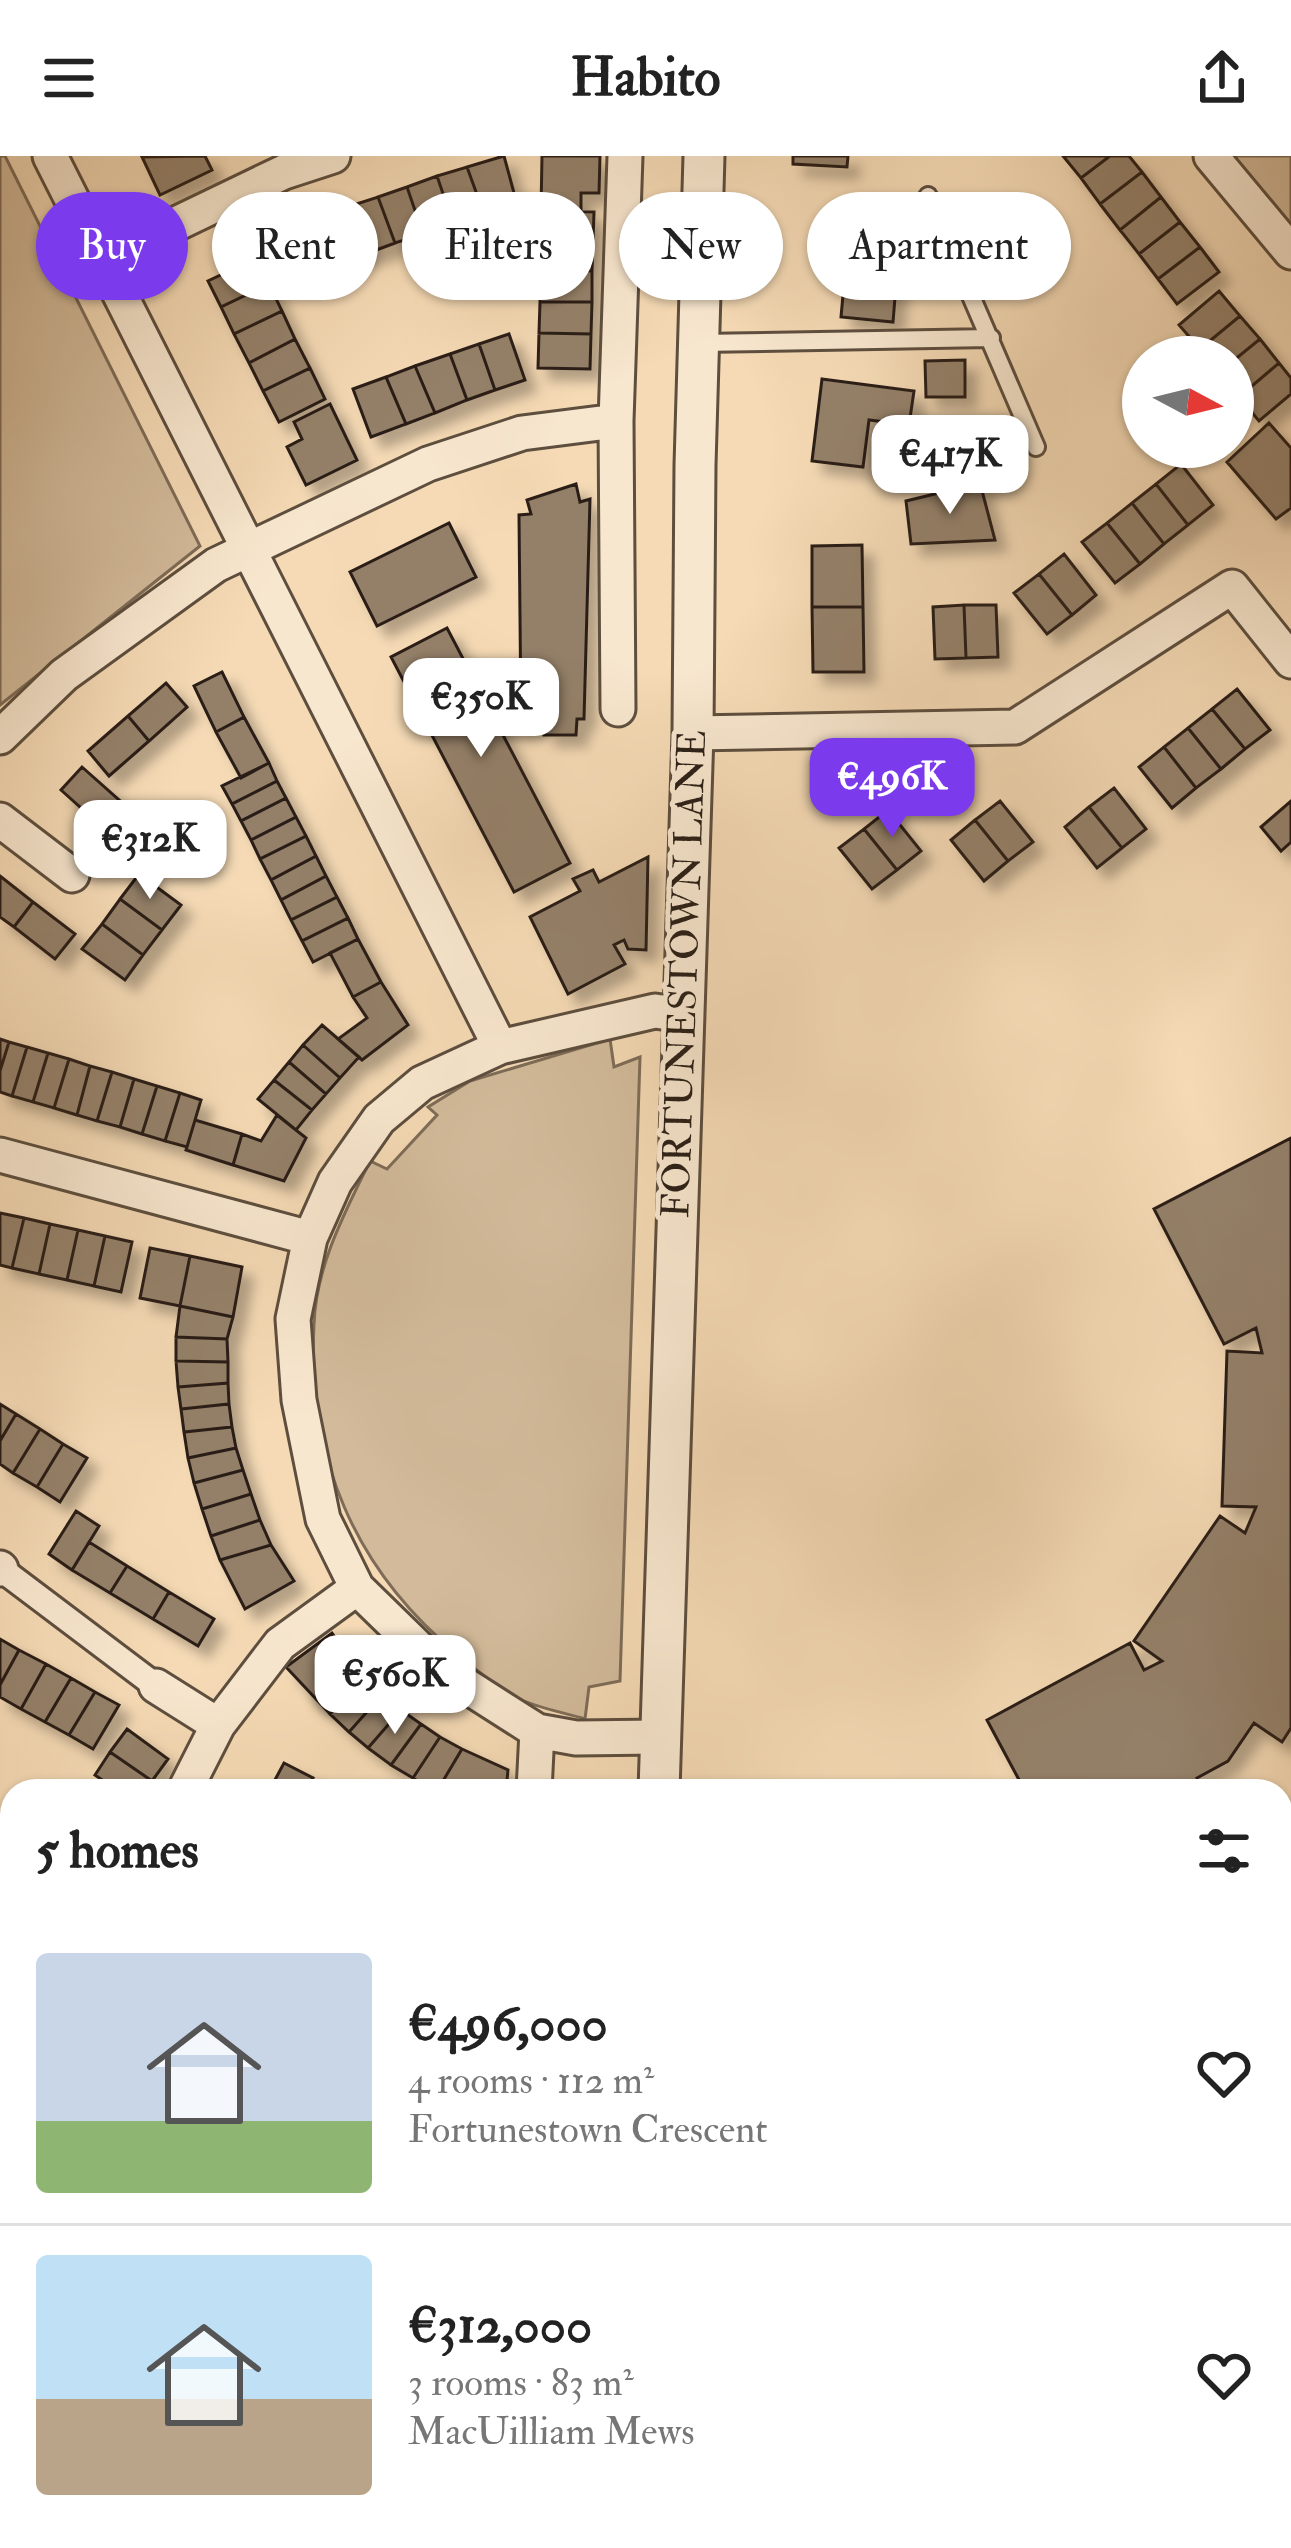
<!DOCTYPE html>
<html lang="en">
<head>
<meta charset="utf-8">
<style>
  :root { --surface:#fff; --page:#f6f6f6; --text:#222; --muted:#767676; --line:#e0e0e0; --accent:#7c3aed }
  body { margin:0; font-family:"IM FELL Double Pica",serif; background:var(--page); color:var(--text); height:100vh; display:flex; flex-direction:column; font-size:45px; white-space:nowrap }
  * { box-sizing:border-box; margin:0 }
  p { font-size:39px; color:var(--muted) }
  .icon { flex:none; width:66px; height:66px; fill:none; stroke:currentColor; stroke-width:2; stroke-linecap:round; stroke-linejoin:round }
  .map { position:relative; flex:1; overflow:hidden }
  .sheet { position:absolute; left:0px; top:1623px; width:1293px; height:771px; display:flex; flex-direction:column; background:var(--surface); border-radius:36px 36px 0 0; box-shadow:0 3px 9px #0004 }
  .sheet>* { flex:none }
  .banner { position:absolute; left:36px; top:36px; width:1221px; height:108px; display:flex; gap:24px }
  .needle { width:78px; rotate:97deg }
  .fabs { position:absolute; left:1122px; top:180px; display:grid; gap:24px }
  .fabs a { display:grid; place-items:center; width:132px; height:132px; border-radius:50%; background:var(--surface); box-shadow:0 3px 9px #0004; font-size:60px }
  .price { position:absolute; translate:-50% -102px; padding:0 27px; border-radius:24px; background:#fff; color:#222; font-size:39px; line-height:78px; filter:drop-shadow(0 3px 6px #0008) }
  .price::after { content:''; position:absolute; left:50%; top:72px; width:36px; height:27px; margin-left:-18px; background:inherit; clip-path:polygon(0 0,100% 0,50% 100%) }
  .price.current { background:var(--accent); color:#fff }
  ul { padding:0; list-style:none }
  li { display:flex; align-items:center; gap:36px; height:300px; padding:0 36px }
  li+li { border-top:3px solid var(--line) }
  li span { display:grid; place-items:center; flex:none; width:336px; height:240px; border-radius:12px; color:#555 }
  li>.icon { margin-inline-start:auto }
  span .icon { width:144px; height:144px; fill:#fffc; stroke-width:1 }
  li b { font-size:51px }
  h2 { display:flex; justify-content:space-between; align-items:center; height:144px; padding:0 36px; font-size:51px }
  .tag { padding:0 42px; border-radius:54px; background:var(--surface); box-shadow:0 3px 9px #0004; font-size:42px; line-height:108px }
  .tag.current { background:var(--accent); color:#fff }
  header { display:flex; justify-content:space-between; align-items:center; height:156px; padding:0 36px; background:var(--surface); font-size:54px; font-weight:700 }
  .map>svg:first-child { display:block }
</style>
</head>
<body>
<header><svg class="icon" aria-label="menu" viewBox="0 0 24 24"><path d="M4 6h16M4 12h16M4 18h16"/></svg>Habito<svg class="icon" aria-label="share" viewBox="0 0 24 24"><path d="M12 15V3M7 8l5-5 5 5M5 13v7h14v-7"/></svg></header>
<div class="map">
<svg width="1291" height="2392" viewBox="0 0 1291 2392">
  <defs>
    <filter id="shadow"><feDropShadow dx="11" dy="11" stdDeviation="6" flood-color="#0004"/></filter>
  </defs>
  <rect width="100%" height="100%" fill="#f5dab5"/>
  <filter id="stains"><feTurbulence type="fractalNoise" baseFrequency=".00167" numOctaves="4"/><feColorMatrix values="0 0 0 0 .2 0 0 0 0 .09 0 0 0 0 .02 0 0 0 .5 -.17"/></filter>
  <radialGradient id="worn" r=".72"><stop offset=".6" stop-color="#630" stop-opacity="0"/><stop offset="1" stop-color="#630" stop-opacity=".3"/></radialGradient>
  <path fill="#d2ba9a" stroke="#7e6c58" stroke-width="3" d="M 0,0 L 5,0 L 200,390 L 0,549 Z
    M 1230,0 L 1291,0 L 1291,74 Z
    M 610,883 L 614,911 L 640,901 L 620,1525 L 589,1531 L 585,1563 C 563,1556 536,1552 515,1541 C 495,1530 475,1513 457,1498 C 354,1413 307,1301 314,1168 C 316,1110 345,1056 370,1005 L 387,1013 L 437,959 L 428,951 L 470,925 Z
    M 285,2382 L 588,2382 L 588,2392 L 282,2392 Z"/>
  <path fill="#948069" stroke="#2a1f17" stroke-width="3" filter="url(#shadow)" d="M 205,0 L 212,14 L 160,39 L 142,1 Z
    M 504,0 L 517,48 L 484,58 L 467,11 Z
    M 542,0 L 600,0 L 599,37 L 581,37 L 581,55 L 541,54 Z
    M 793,0 L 848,0 L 847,11 L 793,8 Z
    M 1063,0 L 1110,0 L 1081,22 Z
    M 1110,0 L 1129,0 L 1142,16 L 1100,48 L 1081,22 Z
    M 467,11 L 484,58 L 453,67 L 437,20 Z
    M 1142,16 L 1161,41 L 1120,74 L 1100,48 Z
    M 437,20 L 453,67 L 423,78 L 407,31 Z
    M 407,31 L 423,78 L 395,87 L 378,41 Z
    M 378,41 L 395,87 L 363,99 L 344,52 Z
    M 1161,41 L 1180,66 L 1139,98 L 1120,74 Z
    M 851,51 L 902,55 L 893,166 L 841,161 Z
    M 344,52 L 363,99 L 334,111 L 314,64 Z
    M 541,54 L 594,56 L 593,85 L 540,84 Z
    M 314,64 L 334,111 L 300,123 L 282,76 Z
    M 1180,66 L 1200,91 L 1158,123 L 1139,98 Z
    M 540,84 L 593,85 L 592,115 L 540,114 Z
    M 1200,91 L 1219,116 L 1177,148 L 1158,123 Z
    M 257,102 L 269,128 L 221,151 L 208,125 Z
    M 540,114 L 592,115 L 592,146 L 540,146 Z
    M 269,128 L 282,155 L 234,178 L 221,151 Z
    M 1219,135 L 1240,160 L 1200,193 L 1179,169 Z
    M 540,146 L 592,146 L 591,178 L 539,177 Z
    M 282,155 L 295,183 L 249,207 L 234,178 Z
    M 1240,160 L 1260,183 L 1233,205 L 1233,201 L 1206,201 L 1200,193 Z
    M 539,177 L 591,178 L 590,213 L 538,212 Z
    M 509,178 L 525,224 L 495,234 L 479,188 Z
    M 295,183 L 310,212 L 263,235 L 249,207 Z
    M 1260,183 L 1279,207 L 1239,241 L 1233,234 L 1233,205 Z
    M 479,188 L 495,234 L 467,244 L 450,198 Z
    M 450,198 L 467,244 L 435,257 L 415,210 Z
    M 965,204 L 965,241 L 926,241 L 925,205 Z
    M 1279,207 L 1291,222 L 1291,238 L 1259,265 L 1239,241 Z
    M 415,210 L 435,257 L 406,268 L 386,221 Z
    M 310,212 L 325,243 L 279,266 L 263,235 Z
    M 386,221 L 406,268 L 371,281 L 353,233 Z
    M 822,223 L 914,235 L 909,269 L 869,264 L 863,311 L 812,305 Z
    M 330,248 L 357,304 L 306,329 L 287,291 L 302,283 L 294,266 Z
    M 1269,267 L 1291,292 L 1291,352 L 1276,363 L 1227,306 Z
    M 1181,308 L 1213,349 L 1188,369 L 1156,328 Z
    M 980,327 L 995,384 L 911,388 L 906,345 Z
    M 576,328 L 580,346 L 590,343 L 584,563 L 577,563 L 576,579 L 544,579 L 545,561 L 521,561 L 519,359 L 531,358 L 527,344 Z
    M 1156,328 L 1188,369 L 1164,388 L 1132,347 Z
    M 1132,347 L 1164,388 L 1140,408 L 1107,367 Z
    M 449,367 L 476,421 L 377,470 L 350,416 Z
    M 1107,367 L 1140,408 L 1115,427 L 1082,386 Z
    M 862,389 L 863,451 L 812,451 L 812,390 Z
    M 1064,398 L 1096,439 L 1072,459 L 1039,418 Z
    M 1039,418 L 1072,459 L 1047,478 L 1014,437 Z
    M 964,449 L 996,449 L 998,501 L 966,502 Z
    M 964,449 L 966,502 L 935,503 L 933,451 Z
    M 812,451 L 863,451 L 864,516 L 813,516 Z
    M 447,472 L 570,707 L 514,736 L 391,501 Z
    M 222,516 L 244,561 L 216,576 L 194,530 Z
    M 166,527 L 187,551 L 149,585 L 128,560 Z
    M 1237,533 L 1270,574 L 1245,593 L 1212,553 Z
    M 1212,553 L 1245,593 L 1221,613 L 1188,572 Z
    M 128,560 L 149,585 L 109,620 L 88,595 Z
    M 244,561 L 269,607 L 241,622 L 216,576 Z
    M 1188,572 L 1221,613 L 1196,632 L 1164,591 Z
    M 1164,591 L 1196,632 L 1172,652 L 1139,611 Z
    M 269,607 L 277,625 L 232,648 L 222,630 Z
    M 82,611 L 119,644 L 99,668 L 61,634 Z
    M 277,625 L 286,642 L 241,665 L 232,648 Z
    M 1114,632 L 1146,673 L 1122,692 L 1089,651 Z
    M 286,642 L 296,661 L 251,684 L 241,665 Z
    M 119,644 L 159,678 L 139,702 L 99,668 Z
    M 1000,645 L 1033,686 L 1008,705 L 975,664 Z
    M 1291,645 L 1291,686 L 1281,695 L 1261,671 Z
    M 1089,651 L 1122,692 L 1097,712 L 1065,671 Z
    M 888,654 L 921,695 L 897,714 L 864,673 Z
    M 296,661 L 306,680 L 260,703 L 251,684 Z
    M 975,664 L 1008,705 L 984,725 L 951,684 Z
    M 864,673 L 897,714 L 872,733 L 839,692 Z
    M 306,680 L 316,700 L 271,724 L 260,703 Z
    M 316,700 L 326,720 L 281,744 L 271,724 Z
    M 648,701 L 646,794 L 628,793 L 624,784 L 614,789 L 625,808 L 568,838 L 530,761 L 580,735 L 573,723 L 593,714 L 599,726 Z
    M 139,718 L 181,749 L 162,774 L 120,743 Z
    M 0,720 L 33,746 L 14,771 L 0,761 Z
    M 326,720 L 337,741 L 291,764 L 281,744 Z
    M 337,741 L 348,762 L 302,785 L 291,764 Z
    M 120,743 L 162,774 L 143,799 L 102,768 Z
    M 33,746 L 75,778 L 55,803 L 14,771 Z
    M 348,762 L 358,783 L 313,806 L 302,785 Z
    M 102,768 L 143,799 L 125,824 L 82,793 Z
    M 358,783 L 381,826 L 353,841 L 330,797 Z
    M 381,826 L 408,869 L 362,904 L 338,883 L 367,862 L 353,841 Z
    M 322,869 L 359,901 L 340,922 L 303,889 Z
    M 0,883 L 9,886 L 0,915 Z
    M 9,886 L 27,891 L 12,940 L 0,936 L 0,915 Z
    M 303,889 L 340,922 L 326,938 L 289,906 Z
    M 27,891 L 48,897 L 33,946 L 12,940 Z
    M 48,897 L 69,903 L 54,952 L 33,946 Z
    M 69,903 L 90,910 L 77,959 L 54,952 Z
    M 289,906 L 326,938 L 312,954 L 274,924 Z
    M 90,910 L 112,916 L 97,965 L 77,959 Z
    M 112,916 L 134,923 L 120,971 L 97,965 Z
    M 134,923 L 157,930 L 142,978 L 120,971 Z
    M 274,924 L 312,954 L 296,974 L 258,943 Z
    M 157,930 L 180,937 L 165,985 L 142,978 Z
    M 180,937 L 201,944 L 187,991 L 165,985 Z
    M 277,959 L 306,982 L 284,1025 L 233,1009 L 242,978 L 261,985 Z
    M 195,964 L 242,978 L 233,1009 L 186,994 Z
    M 1291,982 L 1291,1572 L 1282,1586 L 1254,1567 L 1228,1605 L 1197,1622 L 1204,1635 L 1025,1635 L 987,1564 L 1130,1487 L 1144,1514 L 1162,1505 L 1134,1485 L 1220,1360 L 1245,1377 L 1256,1351 L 1222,1350 L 1227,1195 L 1262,1197 L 1256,1172 L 1224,1188 L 1154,1053 Z
    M 0,1057 L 24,1062 L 12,1112 L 0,1109 Z
    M 24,1062 L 50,1068 L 39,1118 L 12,1112 Z
    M 50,1068 L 78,1074 L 67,1124 L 39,1118 Z
    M 78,1074 L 105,1080 L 94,1130 L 67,1124 Z
    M 105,1080 L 132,1086 L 121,1136 L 94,1130 Z
    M 150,1092 L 190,1100 L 180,1150 L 140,1142 Z
    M 190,1100 L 242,1111 L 233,1161 L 180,1150 Z
    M 180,1150 L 233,1161 L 227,1183 L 176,1181 Z
    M 176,1181 L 227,1183 L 228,1206 L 176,1205 Z
    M 176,1205 L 228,1206 L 228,1227 L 178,1231 Z
    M 228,1227 L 229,1248 L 181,1253 L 178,1231 Z
    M 0,1248 L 16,1258 L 0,1285 Z
    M 229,1248 L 232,1271 L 184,1276 L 181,1253 Z
    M 16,1258 L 40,1273 L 13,1317 L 0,1308 L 0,1285 Z
    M 232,1271 L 236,1292 L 188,1302 L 184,1276 Z
    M 40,1273 L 63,1288 L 37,1331 L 13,1317 Z
    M 63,1288 L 87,1302 L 60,1346 L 37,1331 Z
    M 236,1292 L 243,1314 L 194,1327 L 188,1302 Z
    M 243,1314 L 251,1338 L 202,1353 L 194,1327 Z
    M 251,1338 L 260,1364 L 211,1380 L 202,1353 Z
    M 76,1355 L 99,1370 L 72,1414 L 49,1398 Z
    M 260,1364 L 271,1389 L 220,1404 L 211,1380 Z
    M 89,1386 L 127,1410 L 110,1437 L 72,1414 Z
    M 271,1389 L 294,1425 L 245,1453 L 220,1404 Z
    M 127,1410 L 169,1436 L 153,1463 L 110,1437 Z
    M 169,1436 L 214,1463 L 198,1490 L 153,1463 Z
    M 332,1477 L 366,1525 L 330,1558 L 286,1511 Z
    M 0,1483 L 19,1494 L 0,1529 Z
    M 19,1494 L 46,1508 L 21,1553 L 0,1541 L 0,1529 Z
    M 46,1508 L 71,1522 L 45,1566 L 21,1553 Z
    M 71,1522 L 95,1536 L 69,1579 L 45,1566 Z
    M 366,1525 L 382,1539 L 349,1576 L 330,1558 Z
    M 95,1536 L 119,1549 L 93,1593 L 69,1579 Z
    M 382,1539 L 401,1554 L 368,1592 L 349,1576 Z
    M 401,1554 L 421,1568 L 391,1609 L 368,1592 Z
    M 421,1568 L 440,1581 L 413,1622 L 391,1609 Z
    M 127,1573 L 168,1603 L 152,1625 L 110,1596 Z
    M 440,1581 L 462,1593 L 437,1635 L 433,1635 L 413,1622 Z
    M 462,1593 L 508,1614 L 506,1635 L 437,1635 Z
    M 110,1596 L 152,1625 L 145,1635 L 118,1635 L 95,1619 Z
    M 284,1607 L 313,1622 L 306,1635 L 269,1635 Z
    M 12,1663 L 12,1695 L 0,1689 Z
    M 0,1689 L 12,1695 L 12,1727 L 0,1721 Z
    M 0,1721 L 12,1727 L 12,1759 L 0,1753 Z
    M 0,1764 L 12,1769 L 12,1802 L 0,1797 Z
    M 0,1797 L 12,1802 L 10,1834 L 0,1830 Z
    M 0,1830 L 10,1834 L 0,1859 Z
    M 12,2256 L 12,2305 L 0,2302 Z
    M 86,2382 L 140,2382 L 136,2392 L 98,2392 L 84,2387 Z
    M 835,2382 L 887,2382 L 886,2392 L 834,2392 Z
    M 973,2382 L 998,2382 L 1006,2386 L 1003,2392 L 968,2392 Z"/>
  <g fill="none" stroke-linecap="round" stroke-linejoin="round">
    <g stroke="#5d4e3e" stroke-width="22">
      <path id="service" d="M 928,40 L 1036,291
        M 699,187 L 991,182
        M 1257,2382 L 1264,2392"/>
    </g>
    <g stroke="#5d4e3e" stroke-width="30">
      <path id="pedestrian" d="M 1,1413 L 156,1530"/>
    </g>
    <g stroke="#5d4e3e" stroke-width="39">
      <path id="minor" d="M 50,0 L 500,891
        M 1211,0 L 1291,96
        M 103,103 L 284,16 L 333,0
        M 618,553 L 616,265 L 625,0
        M 693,577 L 1015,571 L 1232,431 L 1291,505
        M 0,581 L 64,519 L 216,409 L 428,308 L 522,277 L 616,265
        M 0,664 L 72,719
        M 0,999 L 310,1082
        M 0,1412 L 1,1413
        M 156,1530 L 218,1569
        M 659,1581 L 576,1582 L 537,1575 L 440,1513 L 357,1432 L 323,1363 L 299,1244 L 293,1163 L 310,1082 L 335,1026 L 379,963 L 422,927 L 500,891 L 655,855 L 683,859
        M 186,1632 L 218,1569 L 280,1488 L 357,1432
        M 534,1635 L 537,1575
        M 0,1952 L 12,1956
        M 1281,2155 L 1291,2159
        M 256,2392 L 259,2382
        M 750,2392 L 751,2382"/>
    </g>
    <g stroke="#5d4e3e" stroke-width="45">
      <path id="tertiary" d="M 659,1635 L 693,577 L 695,309 L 704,0
        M 637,2392 L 637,2382"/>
    </g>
    <use href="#service" stroke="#f8e7cf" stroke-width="16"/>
    <use href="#pedestrian" stroke="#f8e7cf" stroke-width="24"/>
    <use href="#minor" stroke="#f8e7cf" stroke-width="33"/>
    <use href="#tertiary" stroke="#f8e7cf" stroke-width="39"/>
  </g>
  <g text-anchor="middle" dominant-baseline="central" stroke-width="10" stroke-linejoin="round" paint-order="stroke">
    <g font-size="39" fill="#2a1f17" stroke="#f8e7cf">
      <text transform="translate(684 818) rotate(-88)">FORTUNESTOWN LANE</text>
    </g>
  </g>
  <rect width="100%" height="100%" filter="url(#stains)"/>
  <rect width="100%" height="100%" fill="url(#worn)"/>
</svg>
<div class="fabs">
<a><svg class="needle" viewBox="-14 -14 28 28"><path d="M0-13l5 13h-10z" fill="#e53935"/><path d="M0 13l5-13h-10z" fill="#767676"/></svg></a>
</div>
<b class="price" style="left:950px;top:361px">€417K</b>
<b class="price" style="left:481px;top:604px">€350K</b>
<b class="price current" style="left:892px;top:684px">€496K</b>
<b class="price" style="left:150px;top:746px">€312K</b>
<b class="price" style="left:395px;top:1581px">€560K</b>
<div class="banner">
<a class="tag current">Buy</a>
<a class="tag">Rent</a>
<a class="tag">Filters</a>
<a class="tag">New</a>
<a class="tag">Apartment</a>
</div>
<section class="sheet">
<h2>5 homes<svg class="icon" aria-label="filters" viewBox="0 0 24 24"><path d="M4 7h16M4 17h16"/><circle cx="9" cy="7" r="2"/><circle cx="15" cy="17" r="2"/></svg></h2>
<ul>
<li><span style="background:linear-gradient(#c9d6e8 70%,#8fb573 0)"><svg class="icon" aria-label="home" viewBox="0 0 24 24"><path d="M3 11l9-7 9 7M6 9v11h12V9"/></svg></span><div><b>€496,000</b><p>4 rooms · 112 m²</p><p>Fortunestown Crescent</p></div><svg class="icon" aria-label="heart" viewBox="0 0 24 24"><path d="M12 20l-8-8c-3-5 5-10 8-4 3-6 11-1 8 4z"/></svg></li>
<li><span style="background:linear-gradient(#bfe0f5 60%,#b9a48a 0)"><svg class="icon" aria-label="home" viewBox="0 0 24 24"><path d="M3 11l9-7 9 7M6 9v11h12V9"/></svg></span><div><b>€312,000</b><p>3 rooms · 83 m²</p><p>MacUilliam Mews</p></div><svg class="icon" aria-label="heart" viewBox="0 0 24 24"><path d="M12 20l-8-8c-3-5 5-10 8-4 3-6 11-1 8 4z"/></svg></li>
</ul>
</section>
</div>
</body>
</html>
